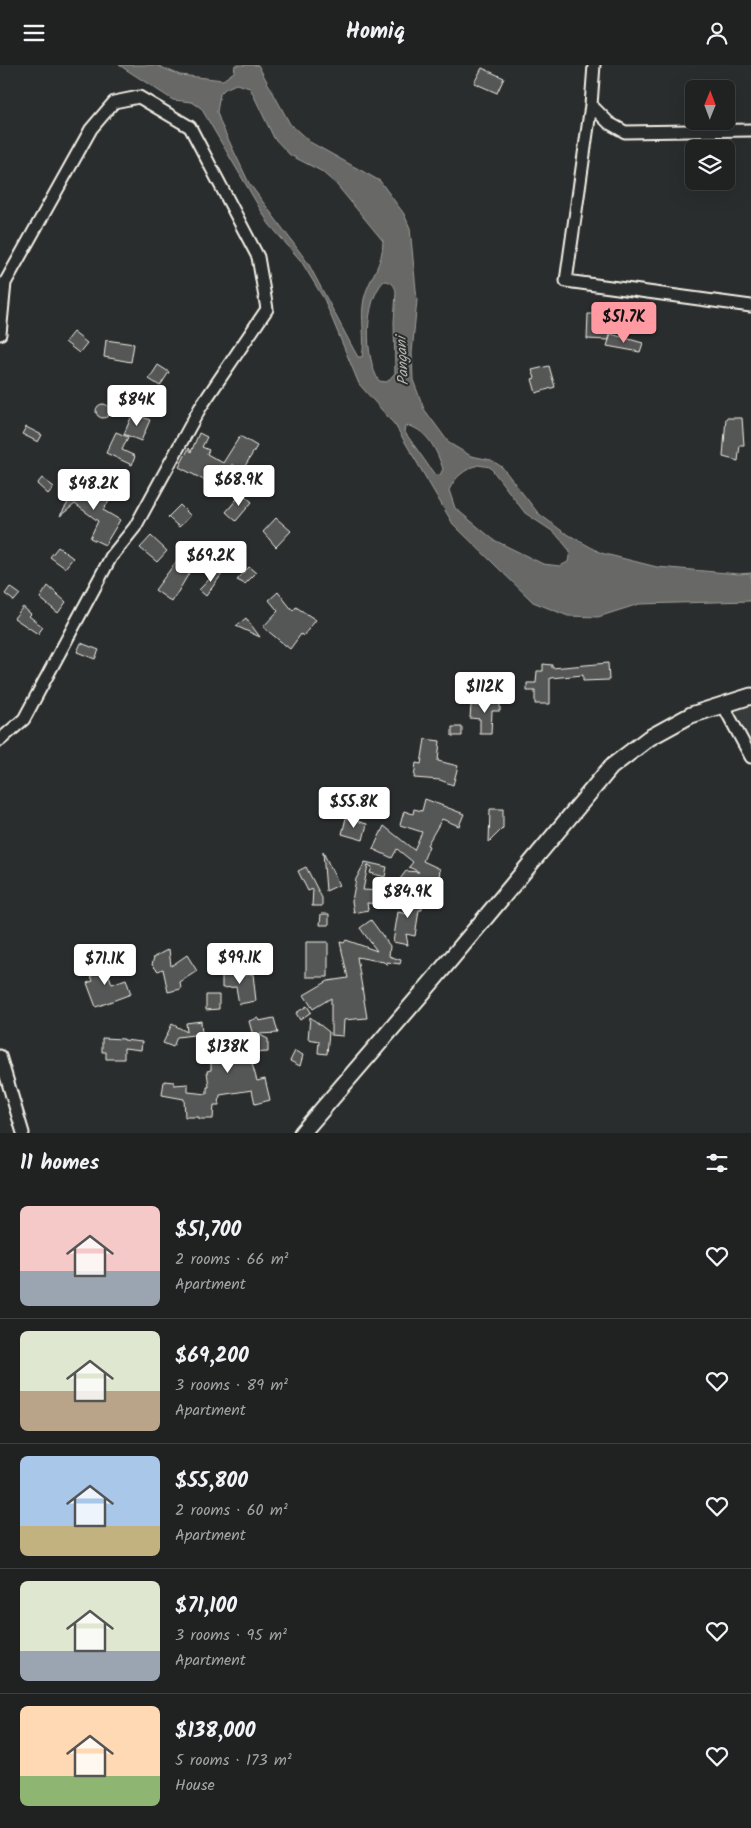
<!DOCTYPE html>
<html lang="en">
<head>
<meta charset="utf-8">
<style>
  :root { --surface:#202222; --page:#282a2a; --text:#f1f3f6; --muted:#a2a4a5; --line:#3d3f40; --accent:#ff9aa2 }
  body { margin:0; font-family:Kalam,sans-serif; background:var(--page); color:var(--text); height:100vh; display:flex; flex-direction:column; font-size:19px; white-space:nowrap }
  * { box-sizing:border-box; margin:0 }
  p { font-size:16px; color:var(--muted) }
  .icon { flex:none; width:28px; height:28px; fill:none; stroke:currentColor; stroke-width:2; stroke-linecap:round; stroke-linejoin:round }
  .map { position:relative; height:1068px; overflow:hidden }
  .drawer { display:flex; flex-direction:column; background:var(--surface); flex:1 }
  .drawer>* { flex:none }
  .needle { width:32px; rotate:1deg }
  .tools { position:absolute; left:685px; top:15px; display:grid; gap:10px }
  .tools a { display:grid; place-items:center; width:50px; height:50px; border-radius:8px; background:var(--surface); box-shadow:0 5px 20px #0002,0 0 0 1px var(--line); font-size:25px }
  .price { position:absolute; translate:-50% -42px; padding:0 11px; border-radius:5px; background:#fff; color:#222; font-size:16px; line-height:32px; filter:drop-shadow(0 1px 2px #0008) }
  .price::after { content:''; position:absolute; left:50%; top:30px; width:15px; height:11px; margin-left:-8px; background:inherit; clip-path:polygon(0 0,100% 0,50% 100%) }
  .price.on { background:var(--accent); color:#111 }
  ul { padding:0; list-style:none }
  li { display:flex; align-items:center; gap:15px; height:125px; padding:0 20px }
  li+li { border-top:1px solid var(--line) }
  li span { display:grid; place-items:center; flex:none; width:140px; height:100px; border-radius:8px; color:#555 }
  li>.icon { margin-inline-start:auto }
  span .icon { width:60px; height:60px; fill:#fffc; stroke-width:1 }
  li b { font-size:21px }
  h2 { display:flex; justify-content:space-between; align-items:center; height:60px; padding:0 20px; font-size:21px }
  header { display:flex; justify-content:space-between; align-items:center; height:65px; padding:0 20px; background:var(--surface); font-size:22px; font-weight:800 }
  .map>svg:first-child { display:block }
</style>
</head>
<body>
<header><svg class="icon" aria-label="menu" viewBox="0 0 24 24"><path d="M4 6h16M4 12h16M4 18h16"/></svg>Homiq<svg class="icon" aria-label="person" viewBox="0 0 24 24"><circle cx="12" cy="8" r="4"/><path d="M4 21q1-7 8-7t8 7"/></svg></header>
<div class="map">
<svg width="751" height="1068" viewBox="0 0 751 1068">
  <rect width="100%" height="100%" fill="#2a2d2e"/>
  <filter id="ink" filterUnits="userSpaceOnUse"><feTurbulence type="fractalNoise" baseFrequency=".02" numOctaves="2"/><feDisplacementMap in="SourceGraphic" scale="10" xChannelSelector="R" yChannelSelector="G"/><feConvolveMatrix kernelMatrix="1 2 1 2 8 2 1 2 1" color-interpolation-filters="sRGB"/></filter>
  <g filter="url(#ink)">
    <path fill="#373a3a" d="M 751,639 L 751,675 L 735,645 Z"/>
    <path fill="#676866" stroke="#9f9f9a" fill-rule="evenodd" d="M 119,0 L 156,0 L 180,10 L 223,15 L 234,7 L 235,0 L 258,0 L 290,59 L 310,77 L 380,116 L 404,149 L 410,163 L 417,235 L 412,288 L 413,315 L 424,344 L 449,378 L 471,391 L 491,395 L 502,402 L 538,448 L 562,466 L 601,488 L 657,502 L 739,509 L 751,508 L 751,536 L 639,539 L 598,552 L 568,551 L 533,537 L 453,459 L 395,360 L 359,319 L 324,234 L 301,196 L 269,159 L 201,43 L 192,37 L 173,35 ZM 236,19 L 250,23 L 274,73 L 290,90 L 321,106 L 336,119 L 383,176 C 383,201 369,212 364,234 C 360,253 366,273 362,292 L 358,292 L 354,285 L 308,198 L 249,118 L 221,59 L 217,47 L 220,29 L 225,24 ZM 384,216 C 391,216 395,220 396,227 L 394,257 L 395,308 L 387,317 L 379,316 C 364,292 364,236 384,216 ZM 409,361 C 428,366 437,386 443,404 L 440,410 L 435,410 L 404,366 L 405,362 ZM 478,400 L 490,402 L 525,448 L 555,468 L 570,486 L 568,497 L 560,501 L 543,499 L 494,475 L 455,443 L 449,425 C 456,411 464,405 478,400 Z"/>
    <path fill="#555756" stroke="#f4f1e8" d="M 482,3 L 504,13 L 497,28 L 474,18 Z
      M 596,244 L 613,244 L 609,275 L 587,274 L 588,249 L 596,249 Z
      M 73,267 L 87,278 L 79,288 L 65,277 Z
      M 611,269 L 643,278 L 640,287 L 607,281 Z
      M 106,275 L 134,279 L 131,297 L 104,292 Z
      M 158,300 L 169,307 L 160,321 L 149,314 Z
      M 549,301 L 555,322 L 536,328 L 532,314 L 535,313 L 532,305 Z
      M96 346a7 7 0 1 1 14 0a7 7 0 1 1-14 0Z
      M 133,348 L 150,355 L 141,376 L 124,369 Z
      M 726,353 L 742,353 L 744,380 L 740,380 L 738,396 L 723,392 Z
      M 26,362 L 42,370 L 38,377 L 22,369 Z
      M 116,367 L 128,372 L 122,385 L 135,391 L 132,400 L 106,388 Z
      M 199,368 L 207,372 L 202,382 L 209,385 L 207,389 L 223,398 L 240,371 L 257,381 L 242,406 L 232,399 L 219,423 L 179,402 L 189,383 L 191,387 Z
      M 42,413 L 54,422 L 48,429 L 37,419 Z
      M 81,416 L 110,435 L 103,445 L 120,455 L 105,480 L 90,473 L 98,456 L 75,439 L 60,451 Z
      M 242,428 L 252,437 L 236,456 L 226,447 Z
      M 180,440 L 191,451 L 179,462 L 168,452 Z
      M 276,453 L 291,466 L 276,482 L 263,467 Z
      M 151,471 L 167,486 L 157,497 L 140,483 Z
      M 225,477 L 238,488 L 228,502 L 220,496 L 224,492 L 217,487 Z
      M 58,482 L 73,493 L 65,503 L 50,492 Z
      M 178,494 L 192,503 L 172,537 L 155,525 Z
      M 249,502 L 256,508 L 245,519 L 237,515 Z
      M 218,505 L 222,509 L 206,531 L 199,525 Z
      M 48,521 L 66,537 L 58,548 L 40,533 Z
      M 10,522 L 20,529 L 14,536 L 5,529 Z
      M 278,527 L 293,546 L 296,542 L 316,555 L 303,571 L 301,569 L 290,584 L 263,562 L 278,546 L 269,535 Z
      M 23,542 L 31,549 L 29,551 L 43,562 L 38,569 L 14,553 Z
      M 246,553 L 260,572 L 236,561 Z
      M 81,578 L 99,585 L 95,594 L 77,587 Z
      M 608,598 L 609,615 L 583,616 L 583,610 L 550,613 L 550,639 L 535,639 L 535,626 L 527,626 L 527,618 L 536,618 L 537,606 L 543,606 L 543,599 L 552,600 L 552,603 Z
      M 500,634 L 500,646 L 492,646 L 491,669 L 480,669 L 480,654 L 470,653 L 471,640 L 484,641 L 484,635 Z
      M 452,662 L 462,662 L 462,671 L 452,671 Z
      M 425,674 L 440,676 L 438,696 L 458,701 L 453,720 L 440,715 L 414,713 L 416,698 L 421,699 Z
      M 425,734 L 464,749 L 459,761 L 442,754 L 427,780 L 429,781 L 423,796 L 440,804 L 438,823 L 400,814 L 406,806 L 419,807 L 409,802 L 413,797 L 397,784 L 392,793 L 373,784 L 384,761 L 414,785 L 422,767 L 400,760 L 404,746 L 413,749 L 414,744 L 422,746 Z
      M 490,744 L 503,744 L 503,763 L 489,777 Z
      M 346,753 L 367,759 L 363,775 L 342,769 Z
      M 323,787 L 339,820 L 326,826 Z
      M 365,797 L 387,802 L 385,812 L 370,808 L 372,802 L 368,800 L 363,825 L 382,826 L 380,839 L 367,838 L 368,845 L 354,848 L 352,836 L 356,814 Z
      M 306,802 L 322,833 L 322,841 L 312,841 L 313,824 L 308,826 L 298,806 Z
      M 408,827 L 422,828 L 422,845 L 419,845 L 415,871 L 406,869 L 408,880 L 393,877 L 398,847 L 407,849 Z
      M 321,849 L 329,849 L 329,860 L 320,860 Z
      M 371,855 L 390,881 L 389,891 L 401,895 L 400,899 L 387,897 L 387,900 L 384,897 L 357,892 L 367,953 L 344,955 L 343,971 L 331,970 L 331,933 L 313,944 L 304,930 L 328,916 L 348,913 L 340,877 L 344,878 L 346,875 L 377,886 L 360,863 Z
      M 306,877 L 328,877 L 328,912 L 306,912 Z
      M 169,884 L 171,901 L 187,890 L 197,906 L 180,917 L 181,924 L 168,927 L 163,904 L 158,906 L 152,900 L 154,892 Z
      M 104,896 L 112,919 L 126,914 L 131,929 L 96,942 L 87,918 L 93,916 L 87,901 Z
      M 234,903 L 234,912 L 253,909 L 256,936 L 239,939 L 236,922 L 222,923 L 222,904 Z
      M 206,930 L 219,930 L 219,944 L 206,945 Z
      M 307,941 L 311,947 L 300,955 L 296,948 Z
      M 310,952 L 329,967 L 327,989 L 318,988 L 319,976 L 308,974 Z
      M 258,953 L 259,956 L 274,953 L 278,968 L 258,969 L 268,974 L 268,987 L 249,988 L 257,1016 L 265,1014 L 270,1035 L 255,1039 L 252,1025 L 220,1030 L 219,1040 L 214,1040 L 213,1054 L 199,1054 L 199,1052 L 185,1052 L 184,1034 L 162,1030 L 164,1016 L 174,1017 L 174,1020 L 188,1019 L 188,1027 L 207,1029 L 207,1022 L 209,1022 L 207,1006 L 211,1005 L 211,992 L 222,992 L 222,975 L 254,974 L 249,956 Z
      M 201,956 L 202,969 L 177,972 L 173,982 L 163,978 L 172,959 L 187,967 L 186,958 Z
      M 102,973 L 124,974 L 124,975 L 142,977 L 141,985 L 124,983 L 124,994 L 106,994 L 106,987 L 102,987 Z
      M 295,986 L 303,990 L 300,1001 L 290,996 Z"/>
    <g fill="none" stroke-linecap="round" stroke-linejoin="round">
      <g stroke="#f4f1e8" stroke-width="15">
        <path id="minor" d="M 594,0 L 591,40 L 609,58 L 625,67 L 751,65
          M 591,40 L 566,216 L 751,241
          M 0,269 L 5,218 L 91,64 L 114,37 L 139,32 L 190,62 L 258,192 L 267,244 L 200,343 L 135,462 L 111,492 L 24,654 L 0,675
          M 723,640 L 751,692
          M 0,991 L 23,1068"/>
      </g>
      <g stroke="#f4f1e8" stroke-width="19">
        <path id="secondary" d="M 302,1068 L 430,919 L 611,702 L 649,673 L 691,650 L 751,631"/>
      </g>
      <use href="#minor" stroke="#2a2d2e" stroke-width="11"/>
      <use href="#secondary" stroke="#2a2d2e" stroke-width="15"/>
    </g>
  </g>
  <g text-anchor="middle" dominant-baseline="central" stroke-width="4" stroke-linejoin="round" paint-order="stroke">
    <g font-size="15" font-style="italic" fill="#b5b3ae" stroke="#2a2d2e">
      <text transform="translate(403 296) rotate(-93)">Pangani</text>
    </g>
  </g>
</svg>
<div class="tools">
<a><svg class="needle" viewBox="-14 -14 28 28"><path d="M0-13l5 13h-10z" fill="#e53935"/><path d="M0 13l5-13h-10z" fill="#a2a4a5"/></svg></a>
<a><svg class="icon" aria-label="layers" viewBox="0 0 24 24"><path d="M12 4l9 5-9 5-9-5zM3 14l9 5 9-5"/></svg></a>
</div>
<b class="price on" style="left:624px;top:279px">$51.7K</b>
<b class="price" style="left:137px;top:362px">$84K</b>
<b class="price" style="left:239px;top:442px">$68.9K</b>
<b class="price" style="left:94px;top:446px">$48.2K</b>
<b class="price" style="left:211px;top:518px">$69.2K</b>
<b class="price" style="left:485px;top:649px">$112K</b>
<b class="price" style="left:354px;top:764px">$55.8K</b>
<b class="price" style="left:408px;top:854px">$84.9K</b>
<b class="price" style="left:240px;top:920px">$99.1K</b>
<b class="price" style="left:105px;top:921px">$71.1K</b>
<b class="price" style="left:228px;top:1009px">$138K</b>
</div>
<section class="drawer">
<h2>11 homes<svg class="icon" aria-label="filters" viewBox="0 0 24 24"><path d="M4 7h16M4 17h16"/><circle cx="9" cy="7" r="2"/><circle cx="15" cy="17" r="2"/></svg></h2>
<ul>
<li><span style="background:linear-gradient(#f6c9c9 65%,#9aa5b1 0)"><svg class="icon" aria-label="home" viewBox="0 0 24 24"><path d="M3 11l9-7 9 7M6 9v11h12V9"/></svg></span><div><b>$51,700</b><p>2 rooms · 66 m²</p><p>Apartment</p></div><svg class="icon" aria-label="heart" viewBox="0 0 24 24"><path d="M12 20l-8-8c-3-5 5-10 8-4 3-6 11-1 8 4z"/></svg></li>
<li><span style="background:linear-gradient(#dfe7d0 60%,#b9a48a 0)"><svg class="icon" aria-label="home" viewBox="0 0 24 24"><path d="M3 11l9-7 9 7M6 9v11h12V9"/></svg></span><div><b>$69,200</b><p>3 rooms · 89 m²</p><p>Apartment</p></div><svg class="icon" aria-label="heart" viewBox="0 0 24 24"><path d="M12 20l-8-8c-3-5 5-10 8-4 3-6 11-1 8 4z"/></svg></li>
<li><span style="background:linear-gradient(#a9c7e8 70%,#c2b280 0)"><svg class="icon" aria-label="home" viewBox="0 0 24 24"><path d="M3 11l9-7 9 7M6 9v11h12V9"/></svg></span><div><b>$55,800</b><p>2 rooms · 60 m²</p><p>Apartment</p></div><svg class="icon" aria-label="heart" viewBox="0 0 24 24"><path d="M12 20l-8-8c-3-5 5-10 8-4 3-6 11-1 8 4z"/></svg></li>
<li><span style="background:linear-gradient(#dfe7d0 70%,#9aa5b1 0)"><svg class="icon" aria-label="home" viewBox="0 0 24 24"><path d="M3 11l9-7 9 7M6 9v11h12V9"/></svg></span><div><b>$71,100</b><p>3 rooms · 95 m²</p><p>Apartment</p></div><svg class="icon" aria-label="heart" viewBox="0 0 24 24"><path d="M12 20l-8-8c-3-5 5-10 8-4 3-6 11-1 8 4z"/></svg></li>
<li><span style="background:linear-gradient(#ffd9b3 70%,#8fb573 0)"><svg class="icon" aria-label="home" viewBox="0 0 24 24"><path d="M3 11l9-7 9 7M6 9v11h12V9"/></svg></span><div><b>$138,000</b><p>5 rooms · 173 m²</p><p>House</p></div><svg class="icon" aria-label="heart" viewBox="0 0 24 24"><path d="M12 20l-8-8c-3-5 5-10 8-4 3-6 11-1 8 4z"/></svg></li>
</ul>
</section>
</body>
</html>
